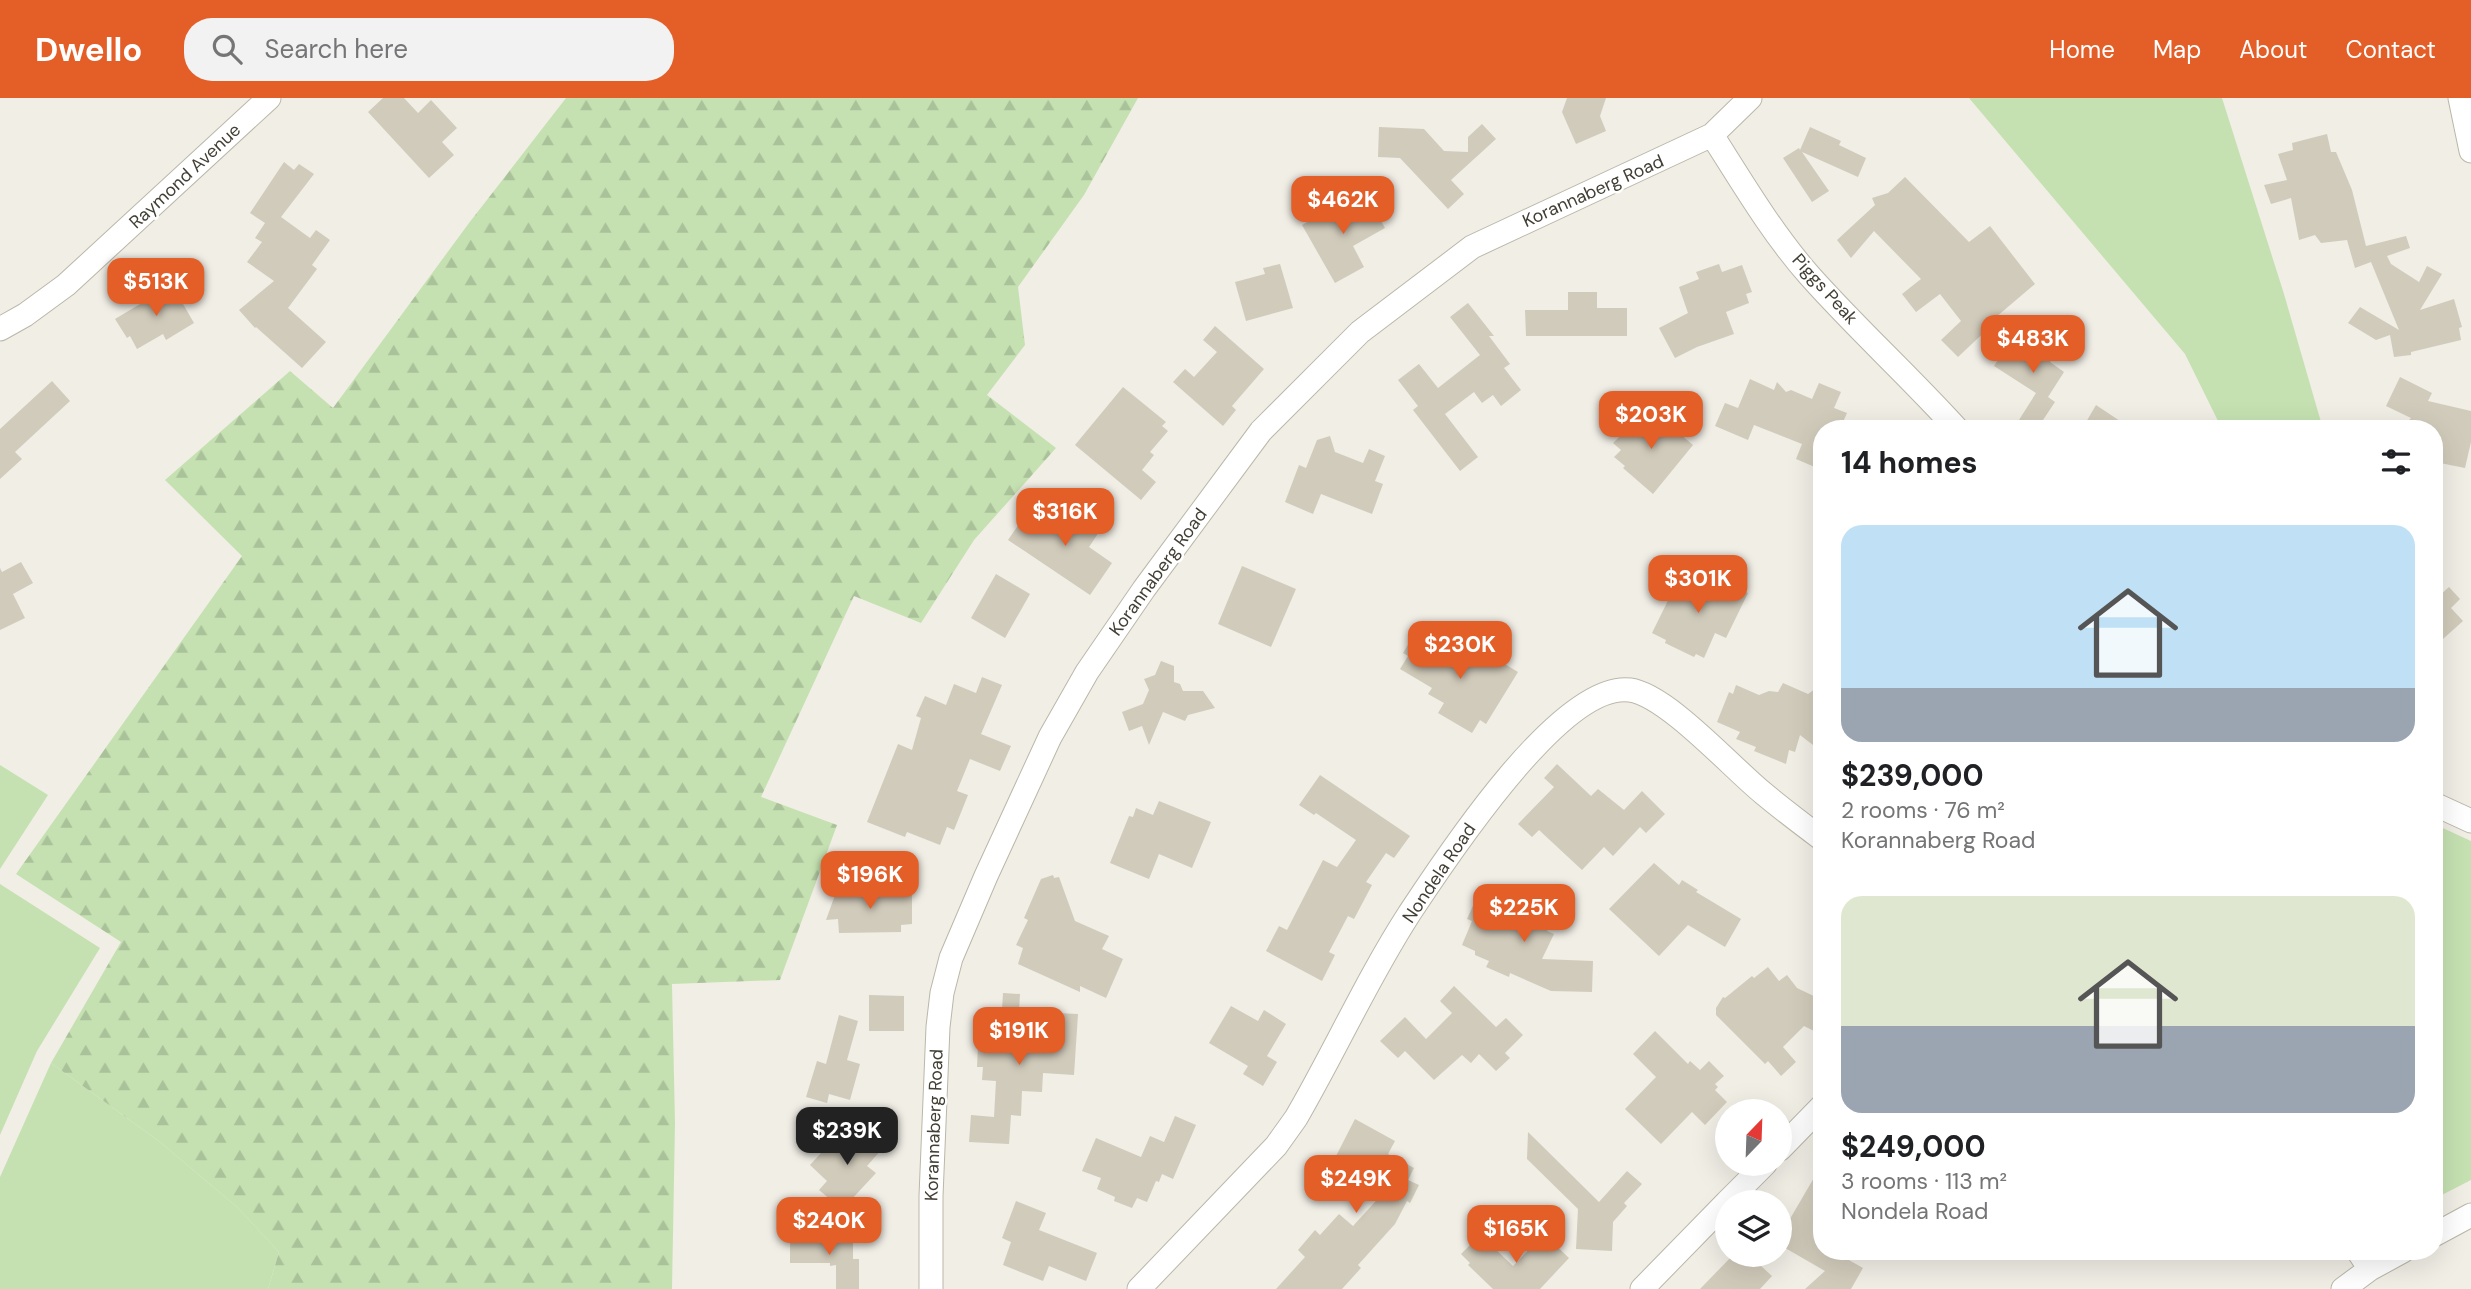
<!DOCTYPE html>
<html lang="en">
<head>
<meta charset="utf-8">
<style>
  :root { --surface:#fff; --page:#f2f2f2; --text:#202124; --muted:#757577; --accent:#e45e28 }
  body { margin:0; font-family:"DM Sans",sans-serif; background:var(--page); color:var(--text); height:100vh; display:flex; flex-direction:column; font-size:26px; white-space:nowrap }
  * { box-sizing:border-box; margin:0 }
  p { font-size:23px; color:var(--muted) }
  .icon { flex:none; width:38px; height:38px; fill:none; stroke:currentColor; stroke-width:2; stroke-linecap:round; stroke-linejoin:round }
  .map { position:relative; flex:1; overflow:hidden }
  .side { position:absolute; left:1813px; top:322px; width:630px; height:840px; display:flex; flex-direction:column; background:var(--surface); border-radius:28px; box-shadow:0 7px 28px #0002 }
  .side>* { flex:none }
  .needle { width:46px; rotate:23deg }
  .buttons { position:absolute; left:1715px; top:1001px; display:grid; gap:14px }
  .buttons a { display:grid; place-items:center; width:77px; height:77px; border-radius:50%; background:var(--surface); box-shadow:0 7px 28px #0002; font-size:35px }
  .price { position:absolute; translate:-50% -60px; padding:0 16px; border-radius:14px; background:var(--accent); color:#fff; font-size:23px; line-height:46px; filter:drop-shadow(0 2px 4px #0008) }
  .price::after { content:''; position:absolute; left:50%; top:42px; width:21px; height:16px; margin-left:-10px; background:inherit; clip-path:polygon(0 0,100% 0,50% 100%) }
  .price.selected { background:#222; color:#fff }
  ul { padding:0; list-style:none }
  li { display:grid; align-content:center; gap:14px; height:371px; padding:0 28px }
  li span { display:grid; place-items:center; height:217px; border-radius:21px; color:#555 }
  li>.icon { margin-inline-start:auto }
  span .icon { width:126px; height:126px; fill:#fffc; stroke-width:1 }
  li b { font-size:30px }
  h2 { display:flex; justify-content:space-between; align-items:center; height:84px; padding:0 28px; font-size:30px }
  header { display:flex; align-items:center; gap:42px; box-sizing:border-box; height:98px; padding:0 35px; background:var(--accent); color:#fff }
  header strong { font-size:33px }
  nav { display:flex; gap:38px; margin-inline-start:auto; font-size:24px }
  .search { width:490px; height:63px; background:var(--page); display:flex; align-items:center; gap:18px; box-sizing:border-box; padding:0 24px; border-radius:28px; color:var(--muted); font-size:26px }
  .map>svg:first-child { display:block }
</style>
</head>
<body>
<header>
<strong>Dwello</strong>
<div class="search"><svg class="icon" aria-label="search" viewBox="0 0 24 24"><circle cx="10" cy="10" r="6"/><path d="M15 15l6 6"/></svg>Search here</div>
<nav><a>Home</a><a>Map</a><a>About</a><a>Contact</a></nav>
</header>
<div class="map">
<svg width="2471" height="1191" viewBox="0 0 2471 1191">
  <defs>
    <pattern id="forest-firs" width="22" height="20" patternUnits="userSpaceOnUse" patternTransform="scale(1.75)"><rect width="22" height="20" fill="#c5e1b1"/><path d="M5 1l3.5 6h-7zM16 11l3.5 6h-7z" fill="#aac299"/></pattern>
  </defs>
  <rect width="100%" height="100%" fill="#f0eee5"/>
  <path fill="#c5e1b1" d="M 1969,0 L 2222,0 L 2284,196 L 2323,331 L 2222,331 L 2185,256 Z
    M 0,667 L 48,697 L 0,771 Z
    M 2434,726 L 2471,743 L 2471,1082 L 2434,1101 Z
    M 0,786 L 100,850 L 37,953 L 0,1037 Z
    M 51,965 L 160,1044 L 237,1109 L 279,1154 L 268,1191 L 0,1191 L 0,1079 Z"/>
  <path fill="url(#forest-firs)" d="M 566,0 L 1138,0 L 1084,97 L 1018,189 L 1025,247 L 987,297 L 1056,350 L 974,442 L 921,525 L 854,498 L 761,699 L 837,727 L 780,882 L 672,886 L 675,1025 L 672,1191 L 268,1191 L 279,1154 L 237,1109 L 160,1044 L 51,965 L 121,844 L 16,776 L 242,458 L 165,382 L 290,273 L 333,310 L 469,125 Z"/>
  <path fill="#d1cbbb" d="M 383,0 L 404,0 L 418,15 L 431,2 L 457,30 L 442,44 L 454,57 L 429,80 L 368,14 Z
    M 1567,0 L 1606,0 L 1600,18 L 1606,33 L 1576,46 L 1562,14 Z
    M 1482,26 L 1496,41 L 1451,82 L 1464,96 L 1448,111 L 1400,60 L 1378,59 L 1379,29 L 1424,31 L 1444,53 L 1468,54 L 1468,39 Z
    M 1810,29 L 1841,43 L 1839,47 L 1866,60 L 1858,79 L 1802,54 L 1829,93 L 1812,104 L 1783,60 L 1799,50 L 1800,52 Z
    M 2327,36 L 2331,54 L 2336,54 L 2352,92 L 2366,148 L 2406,138 L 2410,150 L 2387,158 L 2391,166 L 2419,184 L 2427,168 L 2442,176 L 2420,212 L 2454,201 L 2462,229 L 2459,230 L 2461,242 L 2411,254 L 2411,257 L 2394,259 L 2390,237 L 2376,242 L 2348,225 L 2360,209 L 2399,232 L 2371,164 L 2355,170 L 2347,142 L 2321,145 L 2315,137 L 2299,142 L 2291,100 L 2271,106 L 2264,87 L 2287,82 L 2278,56 L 2293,52 L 2292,45 Z
    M 284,64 L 294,72 L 299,66 L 314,76 L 281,119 L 310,140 L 316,132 L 330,142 L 312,167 L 317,171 L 288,210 L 326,244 L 302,270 L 256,229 L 255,230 L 239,212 L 274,183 L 247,164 L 262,144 L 255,140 L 265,125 L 250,115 Z
    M 1905,79 L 1969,144 L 1990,128 L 2035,186 L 1989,225 L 1992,227 L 1958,259 L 1941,242 L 1961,223 L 1940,196 L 1916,214 L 1902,196 L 1921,181 L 1874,133 L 1851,160 L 1837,142 L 1875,107 L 1872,100 L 1888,95 Z
    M 1356,102 L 1360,108 L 1370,103 L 1385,130 L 1353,148 L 1364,169 L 1335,185 L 1302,127 L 1342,105 L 1344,109 Z
    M 1280,166 L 1293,210 L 1246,223 L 1235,184 L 1265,176 L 1263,170 Z
    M 1719,166 L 1722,174 L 1742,167 L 1752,194 L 1746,196 L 1749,205 L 1726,214 L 1734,236 L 1697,249 L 1675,260 L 1659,230 L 1688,215 L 1679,189 L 1699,181 L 1696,174 Z
    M 172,187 L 194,225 L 166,242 L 163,236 L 137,251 L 130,238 L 127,240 L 115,221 Z
    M 1568,194 L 1597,194 L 1597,210 L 1627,210 L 1627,238 L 1526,238 L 1525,212 L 1568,212 Z
    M 1468,205 L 1494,238 L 1489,238 L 1510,266 L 1504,270 L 1521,292 L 1501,308 L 1493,297 L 1482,305 L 1474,294 L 1445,316 L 1478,359 L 1460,373 L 1413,312 L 1418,308 L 1398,282 L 1419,266 L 1438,290 L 1480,257 L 1450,219 Z
    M 1215,228 L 1264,271 L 1232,308 L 1236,312 L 1223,328 L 1173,284 L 1185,271 L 1194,279 L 1217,254 L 1203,242 Z
    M 2036,236 L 2058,251 L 2050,264 L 2064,274 L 2048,299 L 2055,304 L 2037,331 L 2033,331 L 2019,322 L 2036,295 L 1994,268 L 2012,240 L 2027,250 Z
    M 2400,279 L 2432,295 L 2428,303 L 2471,313 L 2471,344 L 2465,370 L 2440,365 L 2443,353 L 2434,351 L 2434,331 L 2401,331 L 2411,320 L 2386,308 Z
    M 1750,281 L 1774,292 L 1777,284 L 1786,294 L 1791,292 L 1812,301 L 1819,285 L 1841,294 L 1834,310 L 1847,315 L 1840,331 L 1822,331 L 1822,359 L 1817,370 L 1796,361 L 1802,346 L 1754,327 L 1748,342 L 1715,328 L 1725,305 L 1738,310 Z
    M 52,283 L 70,303 L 15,354 L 22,361 L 0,381 L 0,331 Z
    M 1123,289 L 1166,324 L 1162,328 L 1168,333 L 1150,354 L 1154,357 L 1142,372 L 1156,384 L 1141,402 L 1075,347 Z
    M 2096,307 L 2132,331 L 2082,331 Z
    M 1648,311 L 1678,338 L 1680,336 L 1693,347 L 1653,396 L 1623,370 L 1625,368 L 1614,359 L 1621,352 L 1613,345 Z
    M 1330,338 L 1335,354 L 1363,365 L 1369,351 L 1385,358 L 1375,383 L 1383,386 L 1372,416 L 1321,396 L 1313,416 L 1285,404 L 1299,367 L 1306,370 L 1317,342 Z
    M 1056,408 L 1071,418 L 1074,413 L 1101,431 L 1089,449 L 1112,465 L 1090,497 L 1008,442 L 1021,423 L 1038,434 Z
    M 21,464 L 33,485 L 13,496 L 25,520 L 0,532 L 0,470 L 2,474 Z
    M 1242,468 L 1296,491 L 1271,549 L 1218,526 Z
    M 1682,474 L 1724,494 L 1728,486 L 1748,495 L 1726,540 L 1715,535 L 1704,560 L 1696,556 L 1694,559 L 1665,545 L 1666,542 L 1652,535 Z
    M 996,476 L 1030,496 L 1005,540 L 971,520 Z
    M 2449,489 L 2460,501 L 2451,510 L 2463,523 L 2434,549 L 2434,492 L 2439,498 Z
    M 1415,535 L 1462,563 L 1472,546 L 1518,574 L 1486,626 L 1480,622 L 1472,635 L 1438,615 L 1444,605 L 1428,596 L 1432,590 L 1400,571 L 1408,558 L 1403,555 Z
    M 1161,563 L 1174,568 L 1174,584 L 1180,586 L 1183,593 L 1203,593 L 1215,610 L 1188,617 L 1185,623 L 1163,614 L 1149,647 L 1142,628 L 1129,633 L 1122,614 L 1143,606 L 1149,592 L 1144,581 L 1155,577 Z
    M 982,579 L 1002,587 L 981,636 L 1011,648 L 1000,673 L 970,661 L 957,693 L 968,697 L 954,732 L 947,729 L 940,747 L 907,734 L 905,739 L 867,724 L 898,646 L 912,652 L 921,620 L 916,618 L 925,598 L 946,607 L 954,586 L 976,595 Z
    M 1783,585 L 1808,596 L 1822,586 L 1822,654 L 1800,637 L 1795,654 L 1789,652 L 1786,666 L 1754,653 L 1756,649 L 1736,641 L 1740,634 L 1717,624 L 1729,594 L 1733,596 L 1736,587 L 1759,597 L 1769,593 L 1778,594 Z
    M 1557,666 L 1591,698 L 1598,691 L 1624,712 L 1642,693 L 1665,716 L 1646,735 L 1640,729 L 1613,758 L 1604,749 L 1582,772 L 1539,732 L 1532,739 L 1518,726 L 1554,689 L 1544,680 Z
    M 1320,677 L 1410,738 L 1394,760 L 1386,755 L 1366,784 L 1372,787 L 1354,821 L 1348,818 L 1329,854 L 1335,857 L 1322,883 L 1266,853 L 1279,828 L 1287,832 L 1323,762 L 1337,769 L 1356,742 L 1316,715 L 1314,717 L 1299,707 Z
    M 1159,703 L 1211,724 L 1192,770 L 1159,756 L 1149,781 L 1110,765 L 1129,718 L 1133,719 L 1136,710 L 1153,717 Z
    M 1654,765 L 1679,787 L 1682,782 L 1698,792 L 1696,794 L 1741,821 L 1725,849 L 1688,827 L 1659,858 L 1609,811 Z
    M 1053,777 L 1054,780 L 1059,779 L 1075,823 L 1109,838 L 1102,851 L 1123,861 L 1106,900 L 1080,888 L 1080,894 L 1018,866 L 1023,850 L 1016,847 L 1028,822 L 1024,820 L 1041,781 Z
    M 835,786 L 857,786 L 863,797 L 912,796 L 912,826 L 901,827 L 901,834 L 839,835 L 838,821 L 826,822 L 835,797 Z
    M 1515,787 L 1543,800 L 1540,806 L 1556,813 L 1547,833 L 1554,836 L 1542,861 L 1593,863 L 1592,894 L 1551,893 L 1510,875 L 1509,879 L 1486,869 L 1489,863 L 1475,857 L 1475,853 L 1462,847 L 1472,823 L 1467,821 L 1476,801 L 1504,813 Z
    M 1768,869 L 1779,883 L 1787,877 L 1797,890 L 1822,902 L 1822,937 L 1804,928 L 1783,949 L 1796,964 L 1781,978 L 1768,963 L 1765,966 L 1716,917 L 1716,910 L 1723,899 L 1725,900 L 1752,878 L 1754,880 Z
    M 1454,888 L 1496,929 L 1506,920 L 1523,937 L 1505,955 L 1510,960 L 1496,973 L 1479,956 L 1471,965 L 1462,957 L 1434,982 L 1405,953 L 1398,960 L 1380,943 L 1405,919 L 1426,941 L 1452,915 L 1440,903 Z
    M 1003,895 L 1020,896 L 1018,931 L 1021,931 L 1020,941 L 1055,943 L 1057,915 L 1078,916 L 1074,977 L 1043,975 L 1042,994 L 1022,993 L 1021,1018 L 1011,1017 L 1009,1046 L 969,1044 L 971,1017 L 994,1019 L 996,983 L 982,982 L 983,969 L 977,969 L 978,948 L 985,949 L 986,928 L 1001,929 Z
    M 869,897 L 904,898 L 904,933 L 869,933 Z
    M 1231,908 L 1258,923 L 1264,912 L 1286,926 L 1267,958 L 1277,964 L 1263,988 L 1243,976 L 1248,968 L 1209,945 Z
    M 839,917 L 858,923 L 847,962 L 860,966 L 850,1002 L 829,996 L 827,1005 L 806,999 L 817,963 L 826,966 Z
    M 1655,933 L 1688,966 L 1690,963 L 1700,972 L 1709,963 L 1724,978 L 1715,986 L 1718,989 L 1715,992 L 1727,1004 L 1705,1027 L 1692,1014 L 1661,1046 L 1625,1011 L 1656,979 L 1633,956 Z
    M 1175,1018 L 1196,1027 L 1173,1081 L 1162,1076 L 1159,1084 L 1156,1083 L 1147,1104 L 1137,1100 L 1132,1110 L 1114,1103 L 1115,1099 L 1097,1091 L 1101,1080 L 1082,1073 L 1096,1040 L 1141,1059 L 1150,1038 L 1164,1044 Z
    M 1355,1021 L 1395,1043 L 1388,1056 L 1414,1070 L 1408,1082 L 1419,1087 L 1410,1105 L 1407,1103 L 1395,1126 L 1358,1167 L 1361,1170 L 1342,1191 L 1276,1191 L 1305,1159 L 1298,1152 L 1315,1132 L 1320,1137 L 1339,1116 L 1353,1128 L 1385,1093 L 1351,1075 L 1354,1068 L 1336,1058 Z
    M 861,1032 L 882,1051 L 867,1068 L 876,1075 L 850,1103 L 831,1102 L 819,1092 L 827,1083 L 810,1067 L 832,1043 L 840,1050 Z
    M 1528,1034 L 1599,1104 L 1627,1073 L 1642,1086 L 1624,1105 L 1627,1108 L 1613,1124 L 1612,1153 L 1576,1151 L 1578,1111 L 1527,1061 Z
    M 1822,1066 L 1822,1153 L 1833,1153 L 1863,1170 L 1851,1191 L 1805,1191 L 1825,1173 L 1780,1147 L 1780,1138 Z
    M 1016,1103 L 1046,1115 L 1039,1132 L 1097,1155 L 1086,1183 L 1049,1168 L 1043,1183 L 1003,1167 L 1011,1144 L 1002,1140 Z
    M 1544,1136 L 1569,1160 L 1540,1191 L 1493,1191 L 1468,1167 L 1470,1165 L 1461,1156 L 1477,1140 L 1486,1149 L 1489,1145 L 1513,1168 Z
    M 790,1139 L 853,1139 L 853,1161 L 859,1161 L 859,1191 L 836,1191 L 836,1167 L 830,1168 L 830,1165 L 790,1165 Z
    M 1733,1157 L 1749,1157 L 1772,1178 L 1760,1191 L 1700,1191 Z"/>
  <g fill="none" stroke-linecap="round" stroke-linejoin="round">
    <g stroke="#bbb7a8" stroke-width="25">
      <path id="street" d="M 2460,0 L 2471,53
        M 1712,37 C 1742,84 1772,135 1809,177 C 1856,230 1909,278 1957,331
        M 0,231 L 25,217 L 66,187 L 269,0
        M 2434,706 L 2471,723
        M 1780,1051 L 1822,1008
        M 1727,1104 L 1765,1066
        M 2434,1137 L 2471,1117
        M 2358,1153 L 2370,1171
        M 931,1191 L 931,1098 L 938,929 L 942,895 L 951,860 L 986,778 L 1050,639 L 1087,574 L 1144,491 L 1261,333 L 1360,234 L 1472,149 L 1712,37 L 1750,0
        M 1139,1191 L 1276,1048 L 1296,1020 C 1335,953 1367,881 1409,816 C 1444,763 1561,583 1630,592 C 1667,597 1732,670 1763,695 C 1782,711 1802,726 1822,741
        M 1642,1191 L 1727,1104
        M 2343,1191 L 2370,1171 L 2403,1153"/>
    </g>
    <use href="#street" stroke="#fff" stroke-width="23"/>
  </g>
  <g text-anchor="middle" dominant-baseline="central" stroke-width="5" stroke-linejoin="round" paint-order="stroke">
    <g font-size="18" fill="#423f35" stroke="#fff">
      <text transform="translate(185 78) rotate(-43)">Raymond Avenue</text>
      <text transform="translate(1593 93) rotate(-24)">Korannaberg Road</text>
      <text transform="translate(1825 191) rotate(48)">Piggs Peak</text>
      <text transform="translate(1158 474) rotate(-54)">Korannaberg Road</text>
      <text transform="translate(1439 775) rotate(-56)">Nondela Road</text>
      <text transform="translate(934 1027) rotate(-88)">Korannaberg Road</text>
    </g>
  </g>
</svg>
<div class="buttons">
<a><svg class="needle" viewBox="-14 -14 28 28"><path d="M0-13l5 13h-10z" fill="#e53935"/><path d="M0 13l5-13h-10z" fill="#757577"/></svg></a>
<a><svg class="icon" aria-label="layers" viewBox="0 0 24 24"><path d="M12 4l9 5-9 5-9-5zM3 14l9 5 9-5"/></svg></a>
</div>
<b class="price" style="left:1343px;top:138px">$462K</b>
<b class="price" style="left:156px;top:220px">$513K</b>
<b class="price" style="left:2033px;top:277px">$483K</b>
<b class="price" style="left:1651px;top:353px">$203K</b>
<b class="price" style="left:1065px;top:450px">$316K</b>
<b class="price" style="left:1698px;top:517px">$301K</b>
<b class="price" style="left:1460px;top:583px">$230K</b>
<b class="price" style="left:870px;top:813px">$196K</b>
<b class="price" style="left:1524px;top:846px">$225K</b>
<b class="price" style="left:1019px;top:969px">$191K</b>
<b class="price selected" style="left:847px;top:1069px">$239K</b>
<b class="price" style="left:1356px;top:1117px">$249K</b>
<b class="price" style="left:829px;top:1159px">$240K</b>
<b class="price" style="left:1516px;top:1167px">$165K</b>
<section class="side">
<h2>14 homes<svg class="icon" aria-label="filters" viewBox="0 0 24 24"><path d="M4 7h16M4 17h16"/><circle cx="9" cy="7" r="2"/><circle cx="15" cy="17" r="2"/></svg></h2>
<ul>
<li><span style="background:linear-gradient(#bfe0f5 75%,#9aa5b1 0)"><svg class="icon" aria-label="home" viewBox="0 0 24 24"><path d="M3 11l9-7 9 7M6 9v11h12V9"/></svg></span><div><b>$239,000</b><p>2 rooms · 76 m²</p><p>Korannaberg Road</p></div></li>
<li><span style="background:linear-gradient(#dfe7d0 60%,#9aa5b1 0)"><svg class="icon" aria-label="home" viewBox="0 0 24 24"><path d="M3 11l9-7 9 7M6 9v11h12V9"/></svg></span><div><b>$249,000</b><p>3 rooms · 113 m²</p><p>Nondela Road</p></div></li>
</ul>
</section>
</div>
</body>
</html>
